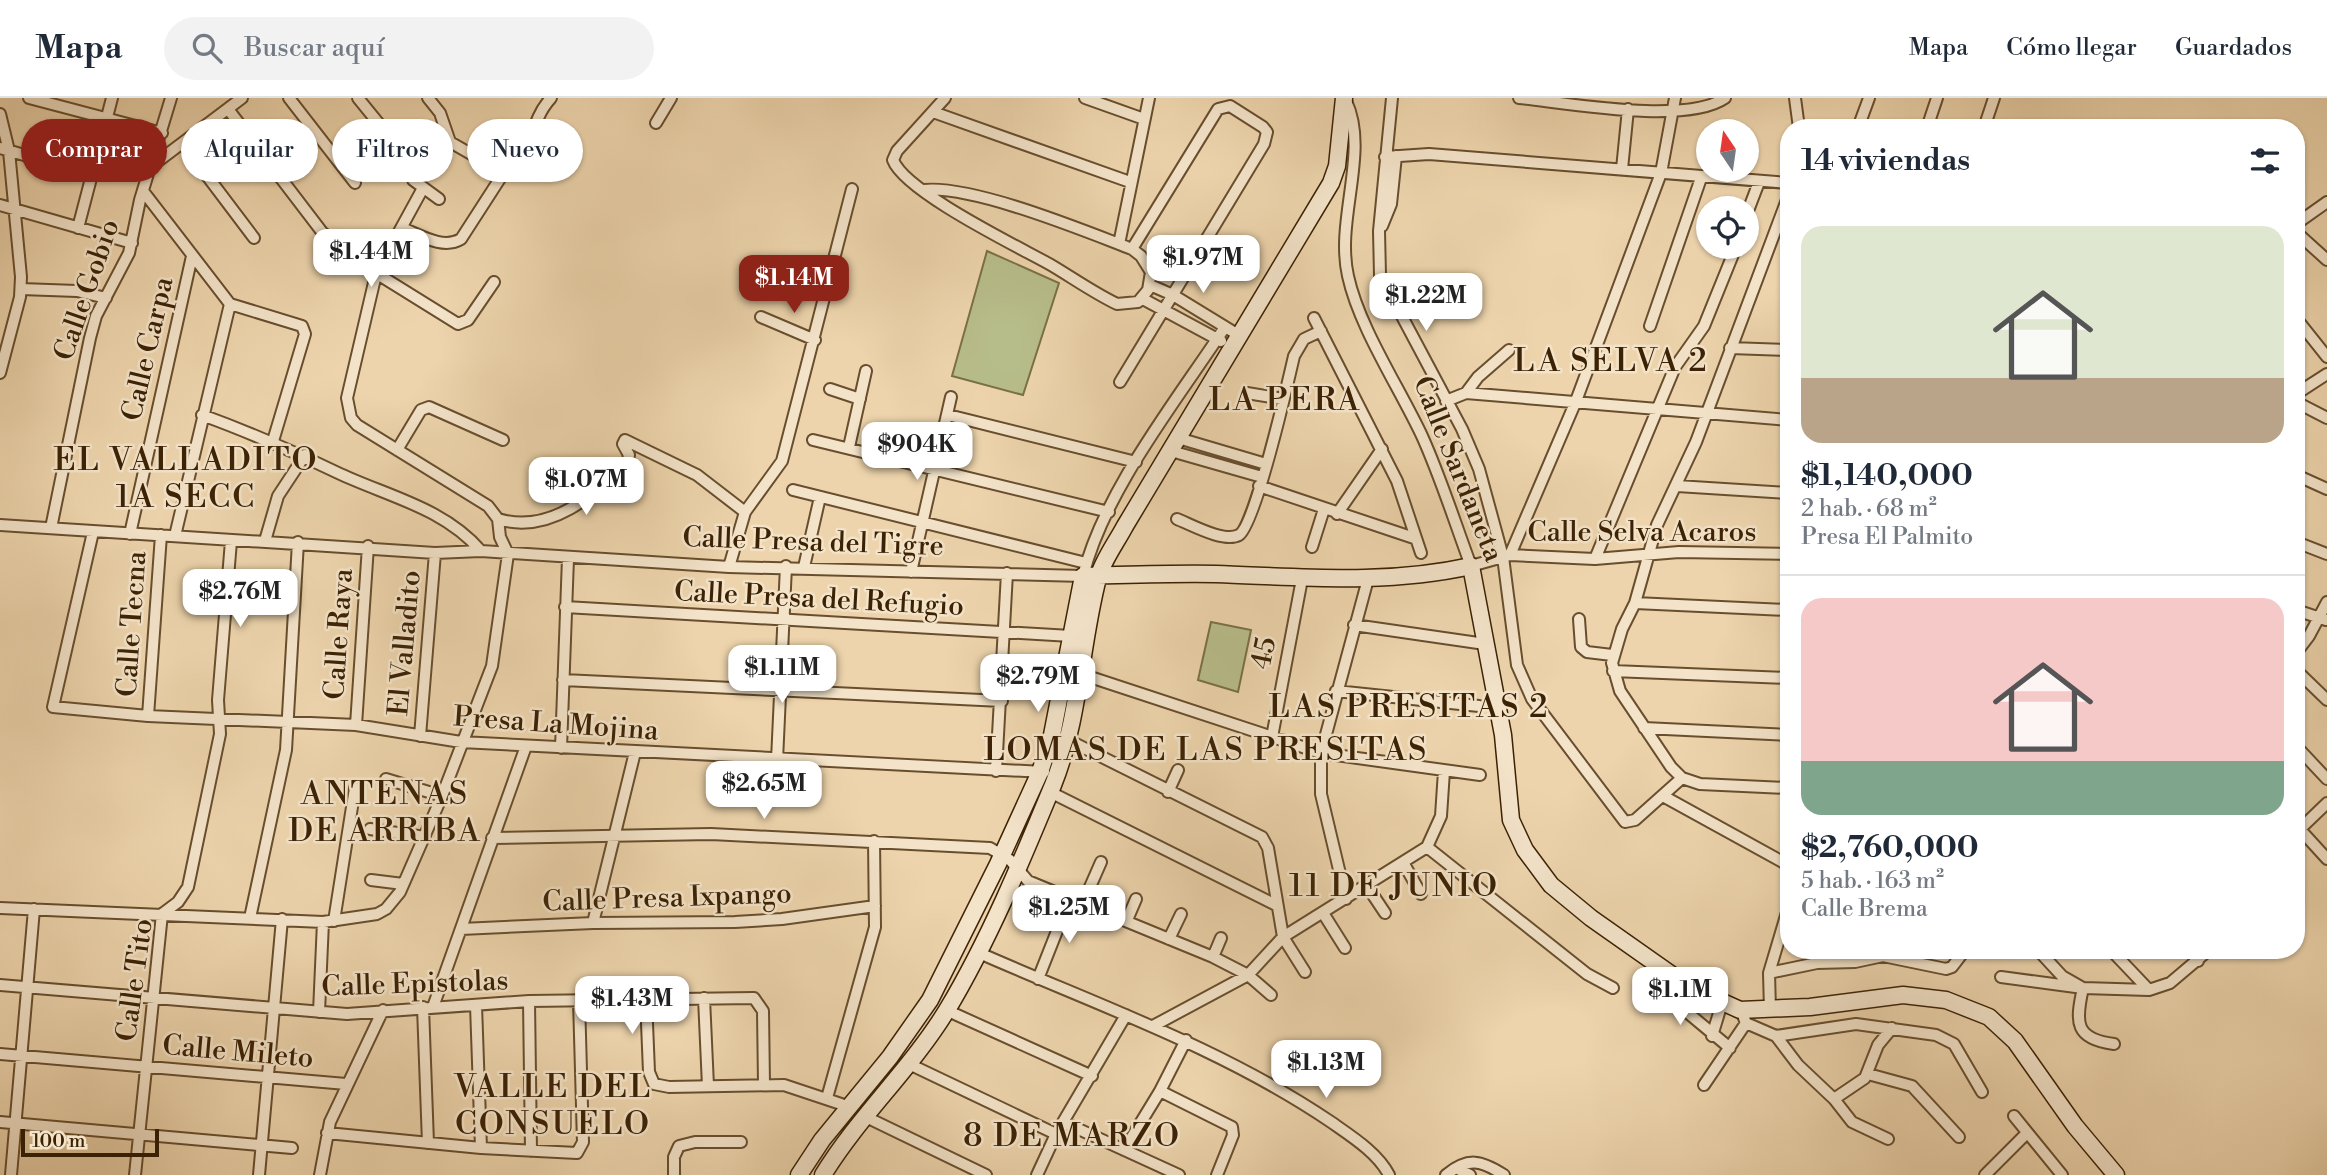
<!DOCTYPE html>
<html lang="es">
<head>
<meta charset="utf-8">
<style>
  :root { --surface:#fff; --page:#f2f2f3; --text:#1f2937; --muted:#747a83; --line:#e0e1e3; --accent:#8f2418 }
  body { margin:0; font-family:"Libre Bodoni",serif; background:var(--page); color:var(--text); height:100vh; display:flex; flex-direction:column; font-size:26px; white-space:nowrap }
  * { box-sizing:border-box; margin:0 }
  p { font-size:23px; color:var(--muted) }
  .icon { flex:none; width:38px; height:38px; fill:none; stroke:currentColor; stroke-width:2; stroke-linecap:round; stroke-linejoin:round }
  .map { position:relative; flex:1; overflow:hidden }
  .drawer { position:absolute; left:1780px; top:21px; width:525px; height:840px; display:flex; flex-direction:column; background:var(--surface); border-radius:28px; box-shadow:0 2px 5px #0004 }
  .drawer>* { flex:none }
  .guide { position:absolute; left:21px; top:21px; width:665px; height:63px; display:flex; gap:14px }
  .needle { width:46px; rotate:347deg }
  .fabs { position:absolute; left:1696px; top:21px; display:grid; gap:14px }
  .fabs a { display:grid; place-items:center; width:63px; height:63px; border-radius:50%; background:var(--surface); box-shadow:0 2px 5px #0004; font-size:35px }
  .scale { position:absolute; left:21px; bottom:18px; width:138px; box-sizing:border-box; padding-left:7px; border:4px solid #3c2204; border-top:0; font-size:19px; line-height:24px; white-space:nowrap; color:#3c2204; -webkit-text-stroke:5px #f3e3c9; paint-order:stroke }
  .price { position:absolute; translate:-50% -60px; padding:0 16px; border-radius:14px; background:#fff; color:#222; font-size:23px; line-height:46px; filter:drop-shadow(0 2px 4px #0008) }
  .price::after { content:''; position:absolute; left:50%; top:42px; width:21px; height:16px; margin-left:-10px; background:inherit; clip-path:polygon(0 0,100% 0,50% 100%) }
  .price.current { background:var(--accent); color:#fff }
  ul { padding:0; list-style:none }
  li { display:grid; align-content:center; gap:14px; height:371px; padding:0 21px }
  li+li { border-top:2px solid var(--line) }
  li span { display:grid; place-items:center; height:217px; border-radius:21px; color:#555 }
  li>.icon { margin-inline-start:auto }
  span .icon { width:126px; height:126px; fill:#fffc; stroke-width:1 }
  li b { font-size:30px }
  h2 { display:flex; justify-content:space-between; align-items:center; height:84px; padding:0 21px; font-size:30px }
  .pill { padding:0 24px; border-radius:32px; background:var(--surface); box-shadow:0 2px 5px #0004; font-size:24px; line-height:63px }
  .pill.current { background:var(--accent); color:#fff }
  header { display:flex; align-items:center; gap:42px; box-sizing:border-box; height:98px; padding:0 35px; background:var(--surface); border-bottom:2px solid var(--line) }
  header strong { font-size:33px }
  nav { display:flex; gap:38px; margin-inline-start:auto; font-size:24px }
  .search { width:490px; height:63px; background:var(--page); display:flex; align-items:center; gap:18px; box-sizing:border-box; padding:0 24px; border-radius:38px; color:var(--muted); font-size:26px }
  .map>svg:first-child { display:block }
</style>
</head>
<body>
<header>
<strong>Mapa</strong>
<div class="search"><svg class="icon" aria-label="search" viewBox="0 0 24 24"><circle cx="10" cy="10" r="6"/><path d="M15 15l6 6"/></svg>Buscar aquí</div>
<nav><a>Mapa</a><a>Cómo llegar</a><a>Guardados</a></nav>
</header>
<div class="map">
<svg width="2327" height="1077" viewBox="0 0 2327 1077">
  <rect width="100%" height="100%" fill="#edd4ac"/>
  <filter id="stains"><feTurbulence type="fractalNoise" baseFrequency=".00286" numOctaves="4"/><feColorMatrix values="0 0 0 0 .2 0 0 0 0 .09 0 0 0 0 .02 0 0 0 .5 -.17"/></filter>
  <radialGradient id="worn" r=".72"><stop offset=".6" stop-color="#630" stop-opacity="0"/><stop offset="1" stop-color="#630" stop-opacity=".3"/></radialGradient>
  <path fill="#b7bd8a" stroke="#7a7047" stroke-width="2" d="M 987,153 L 1059,185 L 1023,297 L 952,278 Z
    M 1211,524 L 1251,532 L 1238,594 L 1198,582 Z"/>
  <g fill="none" stroke-linecap="round" stroke-linejoin="round">
    <g stroke="#684e2e" stroke-width="14">
      <path id="street" d="M 29,0 L 162,35
        M 289,0 L 355,85
        M 358,0 L 397,48
        M 1085,0 L 1144,21
        M 1392,0 L 1379,133 L 1380,177 L 1462,331 L 1479,371 L 1503,459 L 1517,567 L 1532,601 L 1625,724 L 1635,722 L 1682,680
        M 1519,0 C 1567,5 1686,27 1725,0
        M 1795,0 L 1799,30
        M 1346,3 C 1370,54 1335,121 1348,178 C 1359,229 1399,289 1422,338 C 1441,380 1455,425 1471,468 L 1510,457 L 1595,461 L 1679,454 L 1788,456
        M 228,11 L 322,134 L 355,162 L 458,226 L 468,222 L 494,184
        M 933,14 L 1130,84
        M 0,16 L 9,53 L 21,179 L 20,199 L 0,275
        M 656,25 L 671,0
        M 1858,30 L 1869,0
        M 1927,30 L 1937,0
        M 1984,30 L 1994,0
        M 183,46 L 254,140
        M 0,50 L 93,77
        M 1385,59 L 1429,56 L 1788,85
        M 153,67 L 242,0
        M 1622,71 L 1628,11
        M 501,79 C 542,57 523,31 551,0
        M 413,82 L 439,101
        M 924,92 C 973,87 1082,132 1132,151 L 1141,158 L 1151,174 L 1148,192 L 1138,204 L 1117,206 C 1094,195 1073,180 1051,167 C 1019,149 905,94 893,62 L 897,53 L 945,0
        M 143,93 L 230,206
        M 1788,99 L 1696,344 L 1657,427 L 1635,505 L 1622,531 L 1612,565 L 1620,593 L 1671,669 L 1682,680 L 1700,686 L 1788,690
        M 0,107 L 132,145
        M 1746,118 L 1759,84
        M 2296,126 L 2327,104
        M 1382,128 L 1391,106 L 1396,58
        M 78,130 L 112,0
        M 402,130 C 420,137 443,152 461,141 L 501,79 L 492,68 L 450,44 L 440,15 L 428,0
        M 2296,134 L 2327,162
        M 1119,146 L 1149,0
        M 1150,187 L 1173,197 L 1240,238
        M 21,191 L 77,193 L 106,200
        M 1143,201 L 1221,243
        M 230,206 L 302,228 L 305,236 L 273,343
        M 761,219 L 815,242
        M 1314,220 L 1397,383 L 1421,455
        M 2296,220 L 2327,259
        M 1650,228 L 1701,80
        M 1730,250 L 1788,252
        M 1120,284 L 1264,46 L 1267,34 L 1263,29 L 1230,8 L 1218,11 L 1132,151
        M 830,291 L 860,301
        M 1247,295 L 1283,301
        M 1466,295 L 1478,279 L 1509,252
        M 2296,296 L 2327,276
        M 1446,303 L 1466,295 L 1788,322
        M 2296,304 L 2327,320
        M 202,317 C 249,334 292,353 336,374 C 386,398 443,409 481,453
        M 948,317 L 1136,364
        M 1178,340 L 1266,366
        M 813,342 L 1109,414
        M 849,349 L 866,273
        M 397,352 L 421,312 L 429,309 L 503,342
        M 1171,353 L 1262,379
        M 2296,377 L 2327,391
        M 1259,388 L 1414,440
        M 1677,388 L 1788,395
        M 793,392 L 1086,465
        M 1337,416 L 1382,351
        M 498,421 C 550,437 595,397 628,362 L 629,357 L 623,346 L 625,342 L 697,377 L 745,414
        M 1177,421 C 1192,427 1224,445 1239,437 C 1255,428 1288,284 1294,258 L 1304,241 L 1321,233
        M 0,427 L 435,455 L 481,453 L 729,469 L 1083,478 C 1104,393 1177,302 1225,229
        M 51,430 L 90,240 L 96,218 L 129,155 L 140,102 L 171,0
        M 93,434 L 53,609 L 148,618 L 356,627 L 461,644 L 1044,674
        M 130,436 L 192,158
        M 175,438 L 230,206
        M 265,443 L 278,398 L 305,357
        M 2296,444 L 2327,456
        M 1312,449 L 1324,411
        M 1510,457 L 1576,303 L 1661,75 L 1675,0
        M 1595,461 L 1675,269 L 1704,228 L 1736,149
        M 729,469 L 745,414 L 782,363 L 852,91
        M 804,469 L 820,399
        M 911,474 L 951,299
        M 1635,505 L 1788,512
        M 565,509 L 1071,538
        M 2296,512 L 2326,522
        M 1579,521 L 1581,549 L 1587,554 L 1612,557
        M 1354,527 L 1485,546
        M 2296,555 L 2309,538 L 2327,504
        M 2296,572 L 2327,602
        M 1613,573 L 1788,580
        M 1081,576 L 1321,655 L 1480,677
        M 563,582 L 1002,603
        M 1336,593 L 1479,608
        M 148,618 L 161,437
        M 356,627 L 368,448
        M 1644,630 L 1788,637
        M 420,638 L 435,455
        M 1272,639 L 1302,481
        M 1068,642 L 1262,739 L 1268,750 L 1283,839 L 1305,874
        M 2296,648 L 2327,681
        M 561,650 L 568,460
        M 777,662 L 786,468
        M 996,673 L 1007,475
        M 386,681 L 442,698
        M 1050,694 L 1276,807
        M 1168,694 L 1178,672
        M 1663,698 L 1788,767
        M 2296,727 L 2327,761
        M 370,731 L 425,739
        M 2300,731 L 2327,705
        M 492,740 L 711,736 L 990,750 L 1010,762 L 1028,783 L 1213,859 L 1248,877 L 1271,897
        M 1427,749 L 1587,876 L 1613,890
        M 1404,766 L 1421,796
        M 371,782 L 403,786
        M 1367,788 L 1385,815
        M 1346,801 L 1321,696 L 1321,655 L 1368,481
        M 1083,805 L 1101,764
        M 2296,806 L 2297,807
        M 0,810 L 323,824 L 377,816 L 386,811 L 400,794 L 442,698 L 492,568 L 508,456 L 500,439 L 498,421 L 488,408 L 357,327 L 351,320 L 347,300 L 376,176 L 423,90
        M 1323,815 L 1345,850
        M 250,820 L 286,652 L 298,444
        M 1127,822 L 1136,801
        M 334,823 L 355,690
        M 593,825 L 635,654
        M 461,831 L 593,825 L 735,824 L 782,821 L 875,808
        M 1169,841 L 1181,816
        M 2038,852 L 2062,878 L 2083,890 C 2075,925 2075,941 2114,946
        M 2111,852 L 2149,892
        M 2188,852 L 2198,863
        M 977,854 C 1097,907 1222,950 1331,1024 C 1351,1038 1378,1055 1389,1077
        M 1213,859 L 1221,840
        M 1769,875 L 1817,865 L 1855,864 L 1883,858 L 1946,871 L 1952,869 L 1962,856
        M 2001,879 L 2083,890 L 2149,892 L 2170,885 L 2209,852
        M 1038,881 L 1070,800
        M 0,887 L 347,916 L 529,903 L 754,900 L 763,913 L 764,986
        M 1692,891 L 1685,902 L 1688,915 L 1730,950
        M 704,900 L 708,988
        M 646,901 L 649,974 L 654,986 L 669,989 L 784,987 L 850,1009
        M 529,903 L 531,1053
        M 476,907 L 481,1050
        M 423,909 L 428,1045
        M 433,909 L 526,648
        M 946,912 L 1092,978
        M 1770,912 L 1769,875 L 1788,811
        M 319,914 L 323,824
        M 1746,925 L 1776,938 L 1856,926 L 1936,937 L 1954,946 L 1982,994
        M 1153,928 L 1248,877 L 1283,839 L 1427,749 L 1441,718 L 1444,673
        M 1712,938 L 1722,905
        M 1776,938 L 1798,967 L 1834,1001 L 1852,1024 L 1888,1041
        M 0,956 L 346,986
        M 909,966 L 1056,1036
        M 1868,976 L 1912,988 L 1959,1039
        M 1704,987 L 1746,925 L 1744,920
        M 1160,993 L 1232,1029 L 1233,1037 L 1217,1077
        M 827,1000 L 875,829 L 874,743
        M 1834,1001 L 1865,980 L 1878,947 L 1892,930
        M 2014,1018 L 2062,1077
        M 866,1019 L 986,1077
        M 0,1024 L 292,1050
        M 1063,1024 L 1179,1077
        M 327,1035 L 481,1050 L 577,1055 L 583,1044 L 579,902
        M 1124,1052 L 1160,993 L 1186,942
        M 1456,1070 L 1470,1077
        M 11,1077 L 34,811
        M 135,1077 L 162,816 L 178,804 L 188,789 L 220,636 L 218,602 L 231,443
        M 259,1077 L 282,821
        M 320,1077 L 330,1024 L 383,912
        M 674,1077 L 674,1059 L 679,1048 L 695,1044 L 741,1044
        M 1037,1077 L 1056,1036 L 1126,917
        M 1446,1077 C 1468,1059 1481,1062 1504,1077
        M 1985,1077 L 2027,1035"/>
    </g>
    <g stroke="#3c2204" stroke-width="19">
      <path id="secondary" d="M 799,1077 L 822,1042 L 890,959 L 930,902 L 998,766 L 1040,674 L 1052,637 L 1083,478 C 1128,477 1172,475 1216,476 C 1303,479 1386,487 1471,468 L 1503,637 L 1511,722 L 1525,752 L 1551,787 L 1591,820 L 1689,889 L 1740,912 L 1810,909 L 1903,897 L 1946,902 L 1989,919 L 2015,943 L 2075,1028 L 2116,1077
        M 823,1077 C 859,1018 911,971 947,912 C 989,842 1022,762 1053,687 C 1080,620 1080,549 1098,480 C 1103,462 1116,445 1125,428 L 1331,85 L 1337,68 L 1344,0"/>
    </g>
    <use href="#street" stroke="#f3e3c9" stroke-width="10"/>
    <use href="#secondary" stroke="#f3e3c9" stroke-width="16"/>
  </g>
  <g text-anchor="middle" dominant-baseline="central" stroke-width="5" stroke-linejoin="round" paint-order="stroke">
    <g font-size="28" fill="#3c2204" stroke="#f3e3c9">
      <text transform="translate(87 192) rotate(-71)">Calle Gobio</text>
      <text transform="translate(148 251) rotate(-77)">Calle Carpa</text>
      <text transform="translate(1458 371) rotate(68)">Calle Sardaneta</text>
      <text x="1642" y="434">Calle Selva Acaros</text>
      <text transform="translate(813 444) rotate(2)">Calle Presa del Tigre</text>
      <text transform="translate(819 501) rotate(3)">Calle Presa del Refugio</text>
      <text transform="translate(132 526) rotate(-86)">Calle Tecna</text>
      <text transform="translate(339 536) rotate(-86)">Calle Raya</text>
      <text transform="translate(405 545) rotate(-85)">El Valladito</text>
      <text transform="translate(1264 555) rotate(-78)">45</text>
      <text transform="translate(556 626) rotate(4)">Presa La Mojina</text>
      <text transform="translate(667 800) rotate(-2)">Calle Presa Ixpango</text>
      <text transform="translate(135 882) rotate(-82)">Calle Tito</text>
      <text transform="translate(415 886) rotate(-2)">Calle Epistolas</text>
      <text transform="translate(238 954) rotate(5)">Calle Mileto</text>
    </g>
    <g font-size="32" letter-spacing="2" fill="#3c2204" stroke="#f3e3c9">
      <text x="1611" y="263">LA SELVA 2</text>
      <text x="1285" y="302">LA PERA</text>
      <text x="186" y="362">EL VALLADITO<tspan x="186" dy="37">1A SECC</tspan></text>
      <text x="1409" y="609">LAS PRESITAS 2</text>
      <text x="1206" y="652">LOMAS DE LAS PRESITAS</text>
      <text x="385" y="696">ANTENAS<tspan x="385" dy="37">DE ARRIBA</tspan></text>
      <text x="1394" y="788">11 DE JUNIO</text>
      <text x="553" y="989">VALLE DEL<tspan x="553" dy="37">CONSUELO</tspan></text>
      <text x="1072" y="1038">8 DE MARZO</text>
    </g>
  </g>
  <rect width="100%" height="100%" filter="url(#stains)"/>
  <rect width="100%" height="100%" fill="url(#worn)"/>
</svg>
<div class="fabs">
<a><svg class="needle" viewBox="-14 -14 28 28"><path d="M0-13l5 13h-10z" fill="#e53935"/><path d="M0 13l5-13h-10z" fill="#747a83"/></svg></a>
<a><svg class="icon" aria-label="locate" viewBox="0 0 24 24"><circle cx="12" cy="12" r="6"/><path d="M12 2v4M12 18v4M2 12h4M18 12h4"/></svg></a>
</div>
<div class="scale">100 m</div>
<b class="price" style="left:371px;top:191px">$1.44M</b>
<b class="price" style="left:1203px;top:197px">$1.97M</b>
<b class="price current" style="left:794px;top:217px">$1.14M</b>
<b class="price" style="left:1426px;top:235px">$1.22M</b>
<b class="price" style="left:917px;top:384px">$904K</b>
<b class="price" style="left:586px;top:419px">$1.07M</b>
<b class="price" style="left:240px;top:531px">$2.76M</b>
<b class="price" style="left:782px;top:607px">$1.11M</b>
<b class="price" style="left:1038px;top:616px">$2.79M</b>
<b class="price" style="left:764px;top:723px">$2.65M</b>
<b class="price" style="left:1069px;top:847px">$1.25M</b>
<b class="price" style="left:1680px;top:929px">$1.1M</b>
<b class="price" style="left:632px;top:938px">$1.43M</b>
<b class="price" style="left:1326px;top:1002px">$1.13M</b>
<div class="guide">
<a class="pill current">Comprar</a>
<a class="pill">Alquilar</a>
<a class="pill">Filtros</a>
<a class="pill">Nuevo</a>
</div>
<section class="drawer">
<h2>14 viviendas<svg class="icon" aria-label="filters" viewBox="0 0 24 24"><path d="M4 7h16M4 17h16"/><circle cx="9" cy="7" r="2"/><circle cx="15" cy="17" r="2"/></svg></h2>
<ul>
<li><span style="background:linear-gradient(#dfe7d0 70%,#b9a48a 0)"><svg class="icon" aria-label="home" viewBox="0 0 24 24"><path d="M3 11l9-7 9 7M6 9v11h12V9"/></svg></span><div><b>$1,140,000</b><p>2 hab. · 68 m²</p><p>Presa El Palmito</p></div></li>
<li><span style="background:linear-gradient(#f6c9c9 75%,#7fa58c 0)"><svg class="icon" aria-label="home" viewBox="0 0 24 24"><path d="M3 11l9-7 9 7M6 9v11h12V9"/></svg></span><div><b>$2,760,000</b><p>5 hab. · 163 m²</p><p>Calle Brema</p></div></li>
</ul>
</section>
</div>
</body>
</html>
